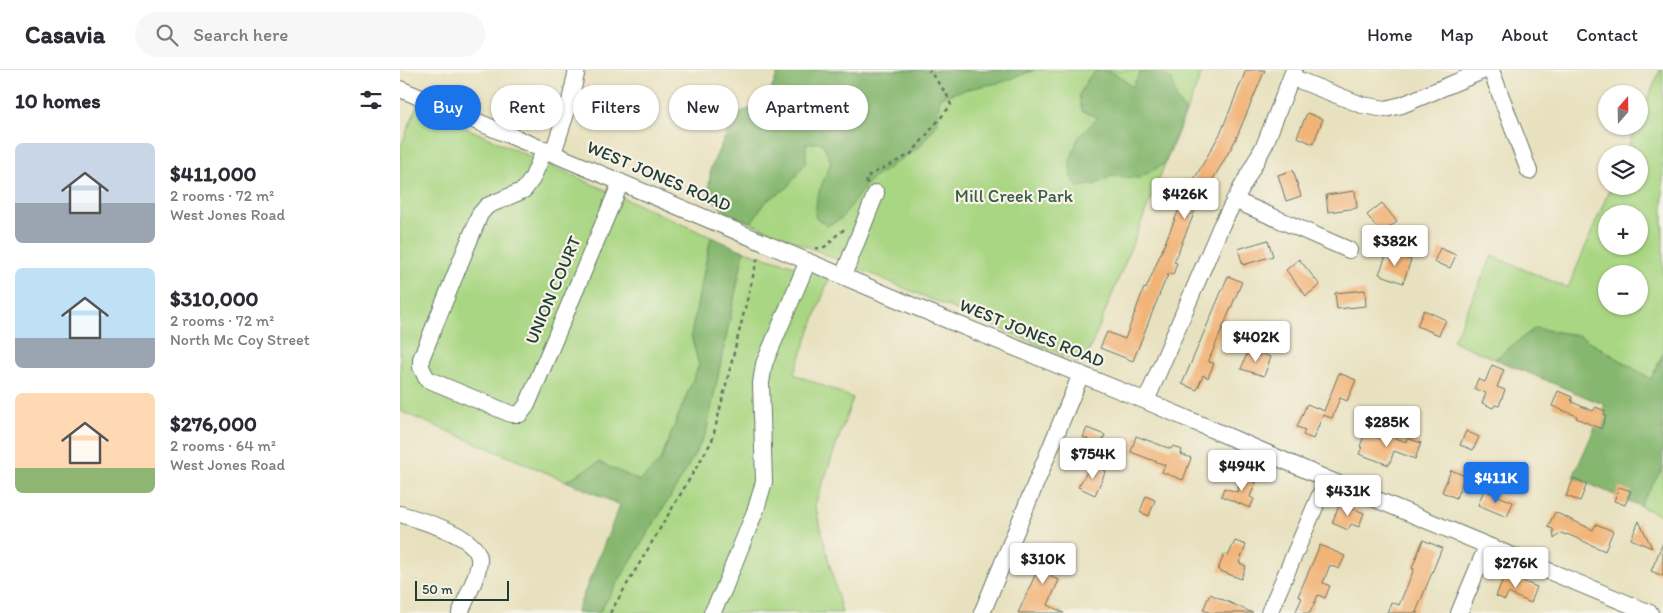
<!DOCTYPE html>
<html lang="en">
<head>
<meta charset="utf-8">
<style>
  :root { --surface:#fff; --page:#f7f7f7; --text:#2b2b33; --muted:#7c7c81; --line:#e1e1e2; --accent:#1a73e8 }
  body { margin:0; font-family:Itim,sans-serif; background:var(--page); color:var(--text); height:100vh; display:flex; flex-direction:column; font-size:19px; white-space:nowrap }
  * { box-sizing:border-box; margin:0 }
  p { font-size:16px; color:var(--muted) }
  .icon { flex:none; width:28px; height:28px; fill:none; stroke:currentColor; stroke-width:2; stroke-linecap:round; stroke-linejoin:round }
  .map { position:relative; flex:1; overflow:hidden }
  .drawer { display:flex; flex-direction:column; background:var(--surface); width:400px }
  .drawer>* { flex:none }
  .hud { position:absolute; left:15px; top:15px; width:475px; height:45px; display:flex; gap:10px }
  .needle { width:32px; rotate:20deg }
  .buttons { position:absolute; left:1198px; top:15px; display:grid; gap:10px }
  .buttons a { display:grid; place-items:center; width:50px; height:50px; border-radius:50%; background:var(--surface); box-shadow:0 1px 4px #0004; font-size:25px }
  .scale { position:absolute; left:15px; bottom:12px; width:94px; box-sizing:border-box; padding-left:5px; border:2px solid #1f3d34; border-top:0; font-size:14px; line-height:18px; white-space:nowrap; color:#1f3d34; -webkit-text-stroke:4px #f7f3e8; paint-order:stroke }
  .price { position:absolute; translate:-50% -42px; padding:0 11px; border-radius:5px; background:#fff; color:#222; font-size:16px; line-height:32px; filter:drop-shadow(0 1px 2px #0008) }
  .price::after { content:''; position:absolute; left:50%; top:30px; width:15px; height:11px; margin-left:-8px; background:inherit; clip-path:polygon(0 0,100% 0,50% 100%) }
  .price.on { background:var(--accent); color:#fff }
  ul { padding:0; list-style:none }
  li { display:flex; align-items:center; gap:15px; height:125px; padding:0 15px }
  li span { display:grid; place-items:center; flex:none; width:140px; height:100px; border-radius:8px; color:#555 }
  li>.icon { margin-inline-start:auto }
  span .icon { width:60px; height:60px; fill:#fffc; stroke-width:1 }
  li b { font-size:21px }
  h2 { display:flex; justify-content:space-between; align-items:center; height:60px; padding:0 15px; font-size:21px }
  .pill { padding:0 18px; border-radius:22px; background:var(--surface); box-shadow:0 1px 4px #0004; font-size:18px; line-height:45px }
  .pill.on { background:var(--accent); color:#fff }
  header { display:flex; align-items:center; gap:30px; box-sizing:border-box; height:70px; padding:0 25px; background:var(--surface); border-bottom:1px solid var(--line) }
  header strong { font-size:24px }
  nav { display:flex; gap:28px; margin-inline-start:auto; font-size:18px }
  .search { width:350px; height:45px; background:var(--page); display:flex; align-items:center; gap:12px; box-sizing:border-box; padding:0 18px; border-radius:28px; color:var(--muted); font-size:19px }
  main { display:flex; flex:1; min-height:0 }
  .map>svg:first-child { display:block }
</style>
</head>
<body>
<header>
<strong>Casavia</strong>
<div class="search"><svg class="icon" aria-label="search" viewBox="0 0 24 24"><circle cx="10" cy="10" r="6"/><path d="M15 15l6 6"/></svg>Search here</div>
<nav><a>Home</a><a>Map</a><a>About</a><a>Contact</a></nav>
</header>
<main>
<section class="drawer">
<h2>10 homes<svg class="icon" aria-label="filters" viewBox="0 0 24 24"><path d="M4 7h16M4 17h16"/><circle cx="9" cy="7" r="2"/><circle cx="15" cy="17" r="2"/></svg></h2>
<ul>
<li><span style="background:linear-gradient(#c9d6e8 60%,#9aa5b1 0)"><svg class="icon" aria-label="home" viewBox="0 0 24 24"><path d="M3 11l9-7 9 7M6 9v11h12V9"/></svg></span><div><b>$411,000</b><p>2 rooms · 72 m²</p><p>West Jones Road</p></div></li>
<li><span style="background:linear-gradient(#bfe0f5 70%,#9aa5b1 0)"><svg class="icon" aria-label="home" viewBox="0 0 24 24"><path d="M3 11l9-7 9 7M6 9v11h12V9"/></svg></span><div><b>$310,000</b><p>2 rooms · 72 m²</p><p>North Mc Coy Street</p></div></li>
<li><span style="background:linear-gradient(#ffd9b3 75%,#8fb573 0)"><svg class="icon" aria-label="home" viewBox="0 0 24 24"><path d="M3 11l9-7 9 7M6 9v11h12V9"/></svg></span><div><b>$276,000</b><p>2 rooms · 64 m²</p><p>West Jones Road</p></div></li>
</ul>
</section>
<div class="map">
<svg width="1263" height="543" viewBox="0 0 1263 543">
  <rect width="100%" height="100%" fill="#f7f3e8"/>
  <filter id="ink" filterUnits="userSpaceOnUse"><feTurbulence type="fractalNoise" baseFrequency=".02" numOctaves="2"/><feDisplacementMap in="SourceGraphic" scale="10" xChannelSelector="R" yChannelSelector="G"/><feConvolveMatrix kernelMatrix="1 2 1 2 8 2 1 2 1" color-interpolation-filters="sRGB"/></filter>
  <filter id="wash" filterUnits="userSpaceOnUse"><feTurbulence type="fractalNoise" baseFrequency=".0096" numOctaves="4" result="noise"/><feDisplacementMap in="SourceGraphic" scale="20" xChannelSelector="R" yChannelSelector="G"/><feGaussianBlur stdDeviation="1.12" result="paint"/><feColorMatrix in="noise" values="0 0 0 0 0 0 0 0 0 0 0 0 0 0 0 0 0 1.4 0 .05"/><feComposite in="paint" operator="in"/></filter>
  <g filter="url(#wash)">
    <rect width="100%" height="100%" fill="#e8e1bf"/>
    <path fill="#a9d682" stroke="#648a5b" fill-rule="evenodd" d="M 379,0 L 803,0 L 684,294 L 325,142 Z
      M 1260,0 L 1263,0 L 1263,284 L 1251,309 L 1180,266 L 1135,258 L 1095,289 L 1053,271 L 1092,186 L 1168,218 L 1211,116 L 1239,116 L 1239,84 L 1225,84 L 1236,56 L 1239,56 L 1239,50 ZM 1206,144 L 1239,144 L 1239,176 L 1206,176 ZM 1206,204 L 1239,204 L 1239,236 L 1206,236 Z
      M 17,36 L 311,167 L 291,265 L 299,295 L 260,391 L 240,411 L 199,393 L 166,411 L 0,341 L 0,78 Z
      M 344,181 L 430,206 L 394,304 L 453,328 L 415,435 L 442,543 L 199,543 L 281,409 L 306,363 Z
      M 1263,397 L 1263,447 L 1240,436 Z"/>
    <path fill="#86b770" stroke="#527a52" d="M 379,0 L 634,0 L 603,12 L 568,19 L 540,27 L 537,54 L 520,76 L 469,111 L 442,148 L 427,156 L 415,147 L 417,127 L 431,92 L 422,72 L 406,74 L 406,92 L 387,118 L 365,132 L 351,153 L 325,142 L 308,124 L 311,97 L 326,65 L 341,42 L 366,33 Z
      M 698,0 C 713,0 721,7 732,17 L 741,1 L 757,0 L 772,10 L 777,30 L 786,42 L 764,94 L 739,108 L 711,106 L 696,114 L 678,117 L 671,107 L 670,92 L 678,68 L 698,47 L 682,41 L 679,25 L 690,6 Z
      M 311,167 L 344,181 L 306,363 L 281,409 L 199,543 L 176,543 L 220,435 L 166,411 L 199,392 L 240,411 L 260,391 L 299,295 L 291,265 Z
      M 1135,258 L 1180,266 L 1251,309 L 1263,284 L 1263,397 L 1240,436 L 1173,407 L 1205,335 L 1095,289 Z"/>
    <g id="blocks">
      <path fill="#f2b377" d="M 846,0 L 865,0 L 835,71 L 792,146 L 793,146 L 774,192 L 777,193 L 773,205 L 769,203 L 764,213 L 733,291 L 700,278 L 707,262 L 725,269 L 744,218 L 746,219 L 784,127 L 821,62 Z
        M 907,43 L 923,49 L 913,74 L 897,67 Z
        M 893,100 L 901,126 L 886,131 L 878,105 Z
        M 955,121 L 957,138 L 928,142 L 926,125 Z
        M 982,133 L 997,152 L 981,163 L 967,145 Z
        M 868,170 L 873,186 L 843,195 L 838,179 Z
        M 1040,178 L 1056,185 L 1050,198 L 1034,192 Z
        M 988,181 L 1011,190 L 1003,213 L 979,204 Z
        M 899,189 L 920,215 L 906,226 L 886,200 Z
        M 828,206 L 842,212 L 809,290 L 809,292 L 814,293 L 808,308 L 803,305 L 797,320 L 782,314 Z
        M 965,220 L 966,236 L 937,239 L 935,223 Z
        M 1024,240 L 1046,250 L 1039,265 L 1017,256 Z
        M 848,281 L 859,286 L 860,283 L 871,287 L 864,306 L 841,299 Z
        M 1092,295 L 1104,300 L 1097,317 L 1105,320 L 1099,336 L 1095,335 L 1093,338 L 1082,333 L 1086,323 L 1074,319 L 1078,309 L 1085,312 Z
        M 939,303 L 956,310 L 947,331 L 940,328 L 932,348 L 923,345 L 913,369 L 903,365 L 905,360 L 897,357 L 907,334 L 924,341 Z
        M 1158,321 L 1172,327 L 1171,330 L 1173,331 L 1172,332 L 1193,341 L 1196,337 L 1205,341 L 1204,345 L 1206,346 L 1201,359 L 1176,348 L 1177,346 L 1152,336 Z
        M 687,358 L 705,365 L 702,372 L 706,374 L 699,391 L 682,385 L 688,369 L 683,367 Z
        M 1066,361 L 1079,367 L 1073,380 L 1060,375 Z
        M 965,362 L 980,368 L 982,363 L 1006,372 L 1007,368 L 1021,373 L 1015,389 L 994,381 L 989,395 L 959,384 L 962,377 L 960,377 Z
        M 736,366 L 771,379 L 773,376 L 782,380 L 781,384 L 791,388 L 783,410 L 762,402 L 765,395 L 731,382 Z
        M 692,394 L 706,401 L 695,425 L 678,417 Z
        M 1051,400 L 1065,406 L 1056,428 L 1042,422 Z
        M 844,403 L 857,409 L 850,427 L 854,429 L 850,438 L 821,426 L 824,418 L 837,422 Z
        M 1174,408 L 1187,414 L 1180,431 L 1166,426 Z
        M 1219,417 L 1231,421 L 1225,435 L 1214,431 Z
        M 1084,420 L 1113,432 L 1107,447 L 1078,435 Z
        M 746,426 L 755,430 L 749,446 L 740,442 Z
        M 940,433 L 964,443 L 959,457 L 951,454 L 948,460 L 932,453 Z
        M 1155,442 L 1193,460 L 1196,454 L 1213,461 L 1205,481 L 1167,464 L 1166,465 L 1161,463 L 1154,469 L 1153,459 L 1148,457 Z
        M 1239,451 L 1252,478 L 1231,469 Z
        M 1023,470 L 1042,478 L 1016,542 L 1018,543 L 987,543 L 991,532 L 999,535 L 1014,499 L 1012,498 Z
        M 835,471 L 846,475 L 839,493 L 846,496 L 841,509 L 818,500 L 824,484 L 828,486 Z
        M 1263,473 L 1263,506 L 1251,501 Z
        M 920,475 L 945,486 L 939,499 L 930,495 L 923,513 L 930,516 L 925,528 L 918,525 L 910,543 L 895,543 L 902,528 L 898,526 Z
        M 648,476 L 662,482 L 651,507 L 659,510 L 648,535 L 664,543 L 618,543 L 641,492 L 637,491 L 641,482 L 645,484 Z
        M 1105,504 L 1137,517 L 1131,533 L 1108,523 L 1105,530 L 1096,526 Z
        M 810,524 L 853,543 L 811,543 L 803,540 Z"/>
    </g>
  </g>
  <g filter="url(#ink)">
    <use href="#blocks" fill-opacity="0" stroke="#657665" stroke-width="1"/>
    <g fill="none" stroke-linecap="round" stroke-linejoin="round">
      <g stroke="#657665" stroke-width="18">
        <path id="minor" d="M 1091,0 L 1129,101
          M 891,7 L 962,35 L 985,39 L 1002,35 L 1085,0
          M 0,19 L 518,238 L 746,331 L 927,409 L 1250,543
          M 145,79 L 132,109 L 124,120 L 87,136 L 80,144 L 21,289 L 21,297 L 27,309 L 111,344 L 120,344 L 127,335 L 221,112
          M 153,83 L 170,31 L 177,0
          M 834,130 L 949,180
          M 443,206 L 476,123
          M 746,331 L 821,156 L 865,74 L 894,0
          M 0,444 C 20,450 76,465 79,488 C 81,500 65,531 60,543
          M 312,543 L 323,521 L 356,439 L 364,412 L 361,313 L 364,294 L 408,191
          M 582,543 L 681,304
          M 869,543 L 927,409
          M 1059,543 L 1087,476"/>
      </g>
      <path stroke="#657665" stroke-width="2.5" stroke-dasharray="4 4" stroke-linecap="butt" d="M 467,114 L 466,108 L 470,105 L 511,84 L 551,35 L 547,25 L 529,0
        M 415,178 C 431,180 432,165 444,160 L 447,161
        M 210,543 L 312,371 L 358,186"/>
      <use href="#minor" stroke="#fff" stroke-width="16"/>
    </g>
  </g>
  <g text-anchor="middle" dominant-baseline="central" stroke-width="4.5" stroke-linejoin="round" paint-order="stroke">
    <g font-size="18" fill="#1f3d34" stroke="#f7f3e8">
      <text transform="translate(259 106) rotate(23)">WEST JONES ROAD</text>
      <text transform="translate(153 220) rotate(-67)">UNION COURT</text>
      <text transform="translate(632 263) rotate(22)">WEST JONES ROAD</text>
    </g>
    <g font-size="18" fill="#3b5c44" stroke="#f7f3e8">
      <text x="614" y="126">Mill Creek Park</text>
    </g>
  </g>
</svg>
<div class="buttons">
<a><svg class="needle" viewBox="-14 -14 28 28"><path d="M0-13l5 13h-10z" fill="#e53935"/><path d="M0 13l5-13h-10z" fill="#7c7c81"/></svg></a>
<a><svg class="icon" aria-label="layers" viewBox="0 0 24 24"><path d="M12 4l9 5-9 5-9-5zM3 14l9 5 9-5"/></svg></a>
<a>+</a>
<a>−</a>
</div>
<div class="scale">50 m</div>
<b class="price" style="left:785px;top:150px">$426K</b>
<b class="price" style="left:995px;top:197px">$382K</b>
<b class="price" style="left:856px;top:293px">$402K</b>
<b class="price" style="left:987px;top:378px">$285K</b>
<b class="price" style="left:693px;top:410px">$754K</b>
<b class="price" style="left:842px;top:422px">$494K</b>
<b class="price on" style="left:1096px;top:434px">$411K</b>
<b class="price" style="left:948px;top:447px">$431K</b>
<b class="price" style="left:643px;top:515px">$310K</b>
<b class="price" style="left:1116px;top:519px">$276K</b>
<div class="hud">
<a class="pill on">Buy</a>
<a class="pill">Rent</a>
<a class="pill">Filters</a>
<a class="pill">New</a>
<a class="pill">Apartment</a>
</div>
</div>
</main>
</body>
</html>
